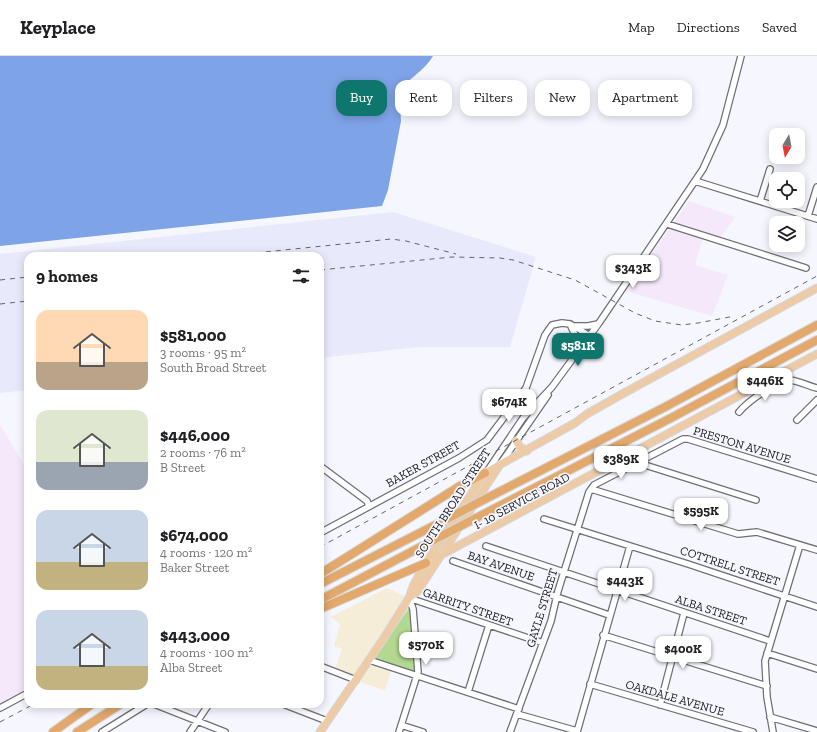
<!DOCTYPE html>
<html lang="en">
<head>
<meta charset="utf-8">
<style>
  :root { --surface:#fff; --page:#f6f6f6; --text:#202124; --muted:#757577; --line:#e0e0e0; --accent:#0f766e }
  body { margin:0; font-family:"Zilla Slab",serif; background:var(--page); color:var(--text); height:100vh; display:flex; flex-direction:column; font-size:15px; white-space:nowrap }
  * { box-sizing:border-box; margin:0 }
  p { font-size:13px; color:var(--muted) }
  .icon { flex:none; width:22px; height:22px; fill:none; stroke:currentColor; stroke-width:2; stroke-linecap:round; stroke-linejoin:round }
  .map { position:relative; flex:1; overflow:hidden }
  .panel { position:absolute; left:24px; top:196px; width:300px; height:456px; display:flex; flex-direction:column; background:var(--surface); border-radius:12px; box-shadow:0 2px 10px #0003 }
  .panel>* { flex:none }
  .top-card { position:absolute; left:336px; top:24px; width:380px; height:36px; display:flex; gap:8px }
  .needle { width:26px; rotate:190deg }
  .fabs { position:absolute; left:769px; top:72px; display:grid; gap:8px }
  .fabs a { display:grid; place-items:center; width:36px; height:36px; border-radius:8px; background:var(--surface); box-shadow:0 2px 10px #0003; font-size:20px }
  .price { position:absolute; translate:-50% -34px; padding:0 9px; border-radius:8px; background:#fff; color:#222; font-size:13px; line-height:26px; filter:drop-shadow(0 1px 2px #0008) }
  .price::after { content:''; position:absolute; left:50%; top:24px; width:12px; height:9px; margin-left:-6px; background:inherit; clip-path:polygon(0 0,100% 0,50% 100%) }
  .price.current { background:var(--accent); color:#fff }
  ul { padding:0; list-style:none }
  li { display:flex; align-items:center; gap:12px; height:100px; padding:0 12px }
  li span { display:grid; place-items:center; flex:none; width:112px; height:80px; border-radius:12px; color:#555 }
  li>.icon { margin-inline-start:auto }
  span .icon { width:48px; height:48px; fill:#fffc; stroke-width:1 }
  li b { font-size:17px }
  h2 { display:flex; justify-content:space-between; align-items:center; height:48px; padding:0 12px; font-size:17px }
  .chip { padding:0 14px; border-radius:12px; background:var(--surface); box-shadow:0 2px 10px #0003; font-size:14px; line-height:36px }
  .chip.current { background:var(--accent); color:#fff }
  header { display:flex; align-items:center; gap:24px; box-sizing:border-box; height:56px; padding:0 20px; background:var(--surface); border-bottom:1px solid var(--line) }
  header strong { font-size:19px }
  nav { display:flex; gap:22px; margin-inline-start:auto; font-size:14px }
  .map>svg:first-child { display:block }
</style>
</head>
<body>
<header>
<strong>Keyplace</strong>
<nav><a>Map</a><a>Directions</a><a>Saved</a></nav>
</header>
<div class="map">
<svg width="817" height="676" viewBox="0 0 817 676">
  <rect width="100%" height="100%" fill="#f6f6fe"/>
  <path fill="#f5edd7" d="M 387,532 L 409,542 L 370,604 L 392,611 L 385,635 L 334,616 L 342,593 L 334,590 L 340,568 L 331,561 Z"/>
  <path fill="#f5e8fb" d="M 689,145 L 735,161 L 717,186 L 703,182 L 695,209 L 728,219 L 712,260 L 625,235 Z
    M 0,369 L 28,415 L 28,632 L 0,647 Z"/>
  <path fill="#e8eafb" d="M 393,156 L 536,201 L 510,291 L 418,291 L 320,302 L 320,200 L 28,200 L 28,334 L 0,337 L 0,198 Z"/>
  <path fill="#b3d890" d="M 409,552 L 410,554 L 415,616 L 374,602 Z"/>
  <path fill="#7fa3e7" d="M 0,0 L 433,0 C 425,14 410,22 399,34 L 401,65 L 388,134 L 382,150 L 0,190 Z"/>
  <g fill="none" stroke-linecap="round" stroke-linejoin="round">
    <g stroke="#6f6f78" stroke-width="8">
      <path id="minor" d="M 695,125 L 817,163
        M 760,145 L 770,113
        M 808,160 L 817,131
        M 667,168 L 806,212
        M 570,268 L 576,281 L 577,298
        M 575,270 L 588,270 L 598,268
        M 739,356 C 747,346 777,324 790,324 C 799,325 808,330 817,332
        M 797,364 L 817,344
        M 641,404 L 645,409 L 756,444
        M 501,407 L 548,339
        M 320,410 L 367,445 L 369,450
        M 486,417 L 523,362 L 552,331 L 599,267 L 703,113 L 723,69 L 741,0
        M 591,433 L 738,478 L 757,476 L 817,494
        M 544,463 L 688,508 L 817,551
        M 320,477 L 459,402 L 487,384 L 526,332 L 545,279 L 552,269 L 562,267 L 570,268 L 590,280
        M 486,490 L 770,585
        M 453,505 L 609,559
        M 409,542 L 543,587
        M 603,579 L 767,630
        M 767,597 L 817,613
        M 369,604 L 519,653
        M 320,610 L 356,624
        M 590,628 L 753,676
        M 468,636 L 489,569
        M 154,648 L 225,676
        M 283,648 L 327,665
        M 660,649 L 684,557
        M 0,652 L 28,637
        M 517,658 L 577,675
        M 770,661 L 817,675
        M 401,669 L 423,676
        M 102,676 L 147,648
        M 190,676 L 209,648
        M 399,676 L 418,616 L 413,553 L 409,542
        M 510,676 L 551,565 L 558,535 L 589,436 L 594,429 L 683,383 L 688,383 L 817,423
        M 577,676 L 630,490
        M 773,676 L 767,641 L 765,605 L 800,489"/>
    </g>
    <g stroke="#d5d6d6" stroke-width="9">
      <path id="major" d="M 516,385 L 520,391 L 527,395
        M 426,507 L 817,298
        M 409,542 L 417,536 L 499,410
        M 320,676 L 384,582 L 409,542 L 414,528 L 426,507 L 485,417 L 575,367 L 587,358 L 624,337 L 817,232"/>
    </g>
    <g stroke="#d5d6d6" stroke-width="10">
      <path id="highway" d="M 491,440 L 665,351 L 817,269
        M 476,462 L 671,362 L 817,284
        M 320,518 L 460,430 L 485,417
        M 320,528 L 443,465
        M 320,544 L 428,487
        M 320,553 L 426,507
        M 53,676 L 92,648
        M 77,676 L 121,648"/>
    </g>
    <use href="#minor" stroke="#fff" stroke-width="5.5"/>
    <use href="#major" stroke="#eecba7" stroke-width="7"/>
    <use href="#highway" stroke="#e3a86c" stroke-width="8"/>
    <path stroke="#65656a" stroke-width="1" stroke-dasharray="5 5" stroke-linecap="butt" d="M 226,200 L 391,183 L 406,185 L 456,198
      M 320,214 L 452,201 L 500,202 L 513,204 L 575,224 L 635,257 L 655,265 L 682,269 L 698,267 L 735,260
      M 0,224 L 28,221
      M 0,248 L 28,245
      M 320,491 L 817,220
      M 0,666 L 34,648"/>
    <g stroke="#d5d6d6" stroke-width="10" stroke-linecap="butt">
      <path id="highway-bridge" d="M 443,465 L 491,440
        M 428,487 L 476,462"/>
    </g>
    <use href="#highway-bridge" stroke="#e3a86c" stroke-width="8"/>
  </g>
  <g text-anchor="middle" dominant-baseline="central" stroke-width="3.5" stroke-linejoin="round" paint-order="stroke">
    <g font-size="12" fill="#18191c" stroke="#f6f6fe">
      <text transform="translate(742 389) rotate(17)">PRESTON AVENUE</text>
      <text transform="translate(423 408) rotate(-29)">BAKER STREET</text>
      <text transform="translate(522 445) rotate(-28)">I- 10 SERVICE ROAD</text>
      <text transform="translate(453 447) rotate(-57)">SOUTH BROAD STREET</text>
      <text transform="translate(501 510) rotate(19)">BAY AVENUE</text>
      <text transform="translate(730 510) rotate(18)">COTTRELL STREET</text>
      <text transform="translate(468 551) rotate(19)">GARRITY STREET</text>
      <text transform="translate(542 552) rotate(-73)">GAYLE STREET</text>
      <text transform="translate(711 554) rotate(18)">ALBA STREET</text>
      <text transform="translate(675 642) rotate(16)">OAKDALE AVENUE</text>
    </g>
  </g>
</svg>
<div class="fabs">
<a><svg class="needle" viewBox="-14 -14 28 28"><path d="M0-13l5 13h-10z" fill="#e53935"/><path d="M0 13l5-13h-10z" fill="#757577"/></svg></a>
<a><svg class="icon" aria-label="locate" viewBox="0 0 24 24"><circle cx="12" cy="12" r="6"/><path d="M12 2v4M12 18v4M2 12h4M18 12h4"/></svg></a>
<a><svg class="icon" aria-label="layers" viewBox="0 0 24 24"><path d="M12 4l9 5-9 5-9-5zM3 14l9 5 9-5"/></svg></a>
</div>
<b class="price" style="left:633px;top:233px">$343K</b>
<b class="price current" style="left:578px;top:311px">$581K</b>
<b class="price" style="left:765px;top:346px">$446K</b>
<b class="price" style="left:509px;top:367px">$674K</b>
<b class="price" style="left:621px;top:424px">$389K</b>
<b class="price" style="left:701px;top:476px">$595K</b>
<b class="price" style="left:625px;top:546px">$443K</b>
<b class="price" style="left:426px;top:610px">$570K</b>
<b class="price" style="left:683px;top:614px">$400K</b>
<div class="top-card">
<a class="chip current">Buy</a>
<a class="chip">Rent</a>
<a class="chip">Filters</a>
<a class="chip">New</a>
<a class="chip">Apartment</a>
</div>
<section class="panel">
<h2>9 homes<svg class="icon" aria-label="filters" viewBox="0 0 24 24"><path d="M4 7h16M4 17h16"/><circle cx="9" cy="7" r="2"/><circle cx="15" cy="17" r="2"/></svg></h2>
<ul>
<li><span style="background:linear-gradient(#ffd9b3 65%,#b9a48a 0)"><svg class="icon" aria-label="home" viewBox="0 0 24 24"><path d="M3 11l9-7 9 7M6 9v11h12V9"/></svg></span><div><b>$581,000</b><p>3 rooms · 95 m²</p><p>South Broad Street</p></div></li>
<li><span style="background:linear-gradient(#dfe7d0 65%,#9aa5b1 0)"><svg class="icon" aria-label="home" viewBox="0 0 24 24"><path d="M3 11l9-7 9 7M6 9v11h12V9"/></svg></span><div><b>$446,000</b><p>2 rooms · 76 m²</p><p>B Street</p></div></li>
<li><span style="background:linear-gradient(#c9d6e8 65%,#c2b280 0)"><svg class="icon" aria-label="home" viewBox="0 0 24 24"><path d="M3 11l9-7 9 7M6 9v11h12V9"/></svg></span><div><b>$674,000</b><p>4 rooms · 120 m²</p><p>Baker Street</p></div></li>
<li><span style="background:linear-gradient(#c9d6e8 70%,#c2b280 0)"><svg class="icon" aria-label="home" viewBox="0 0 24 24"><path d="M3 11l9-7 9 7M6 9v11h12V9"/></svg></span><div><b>$443,000</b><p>4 rooms · 100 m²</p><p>Alba Street</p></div></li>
</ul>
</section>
</div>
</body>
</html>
